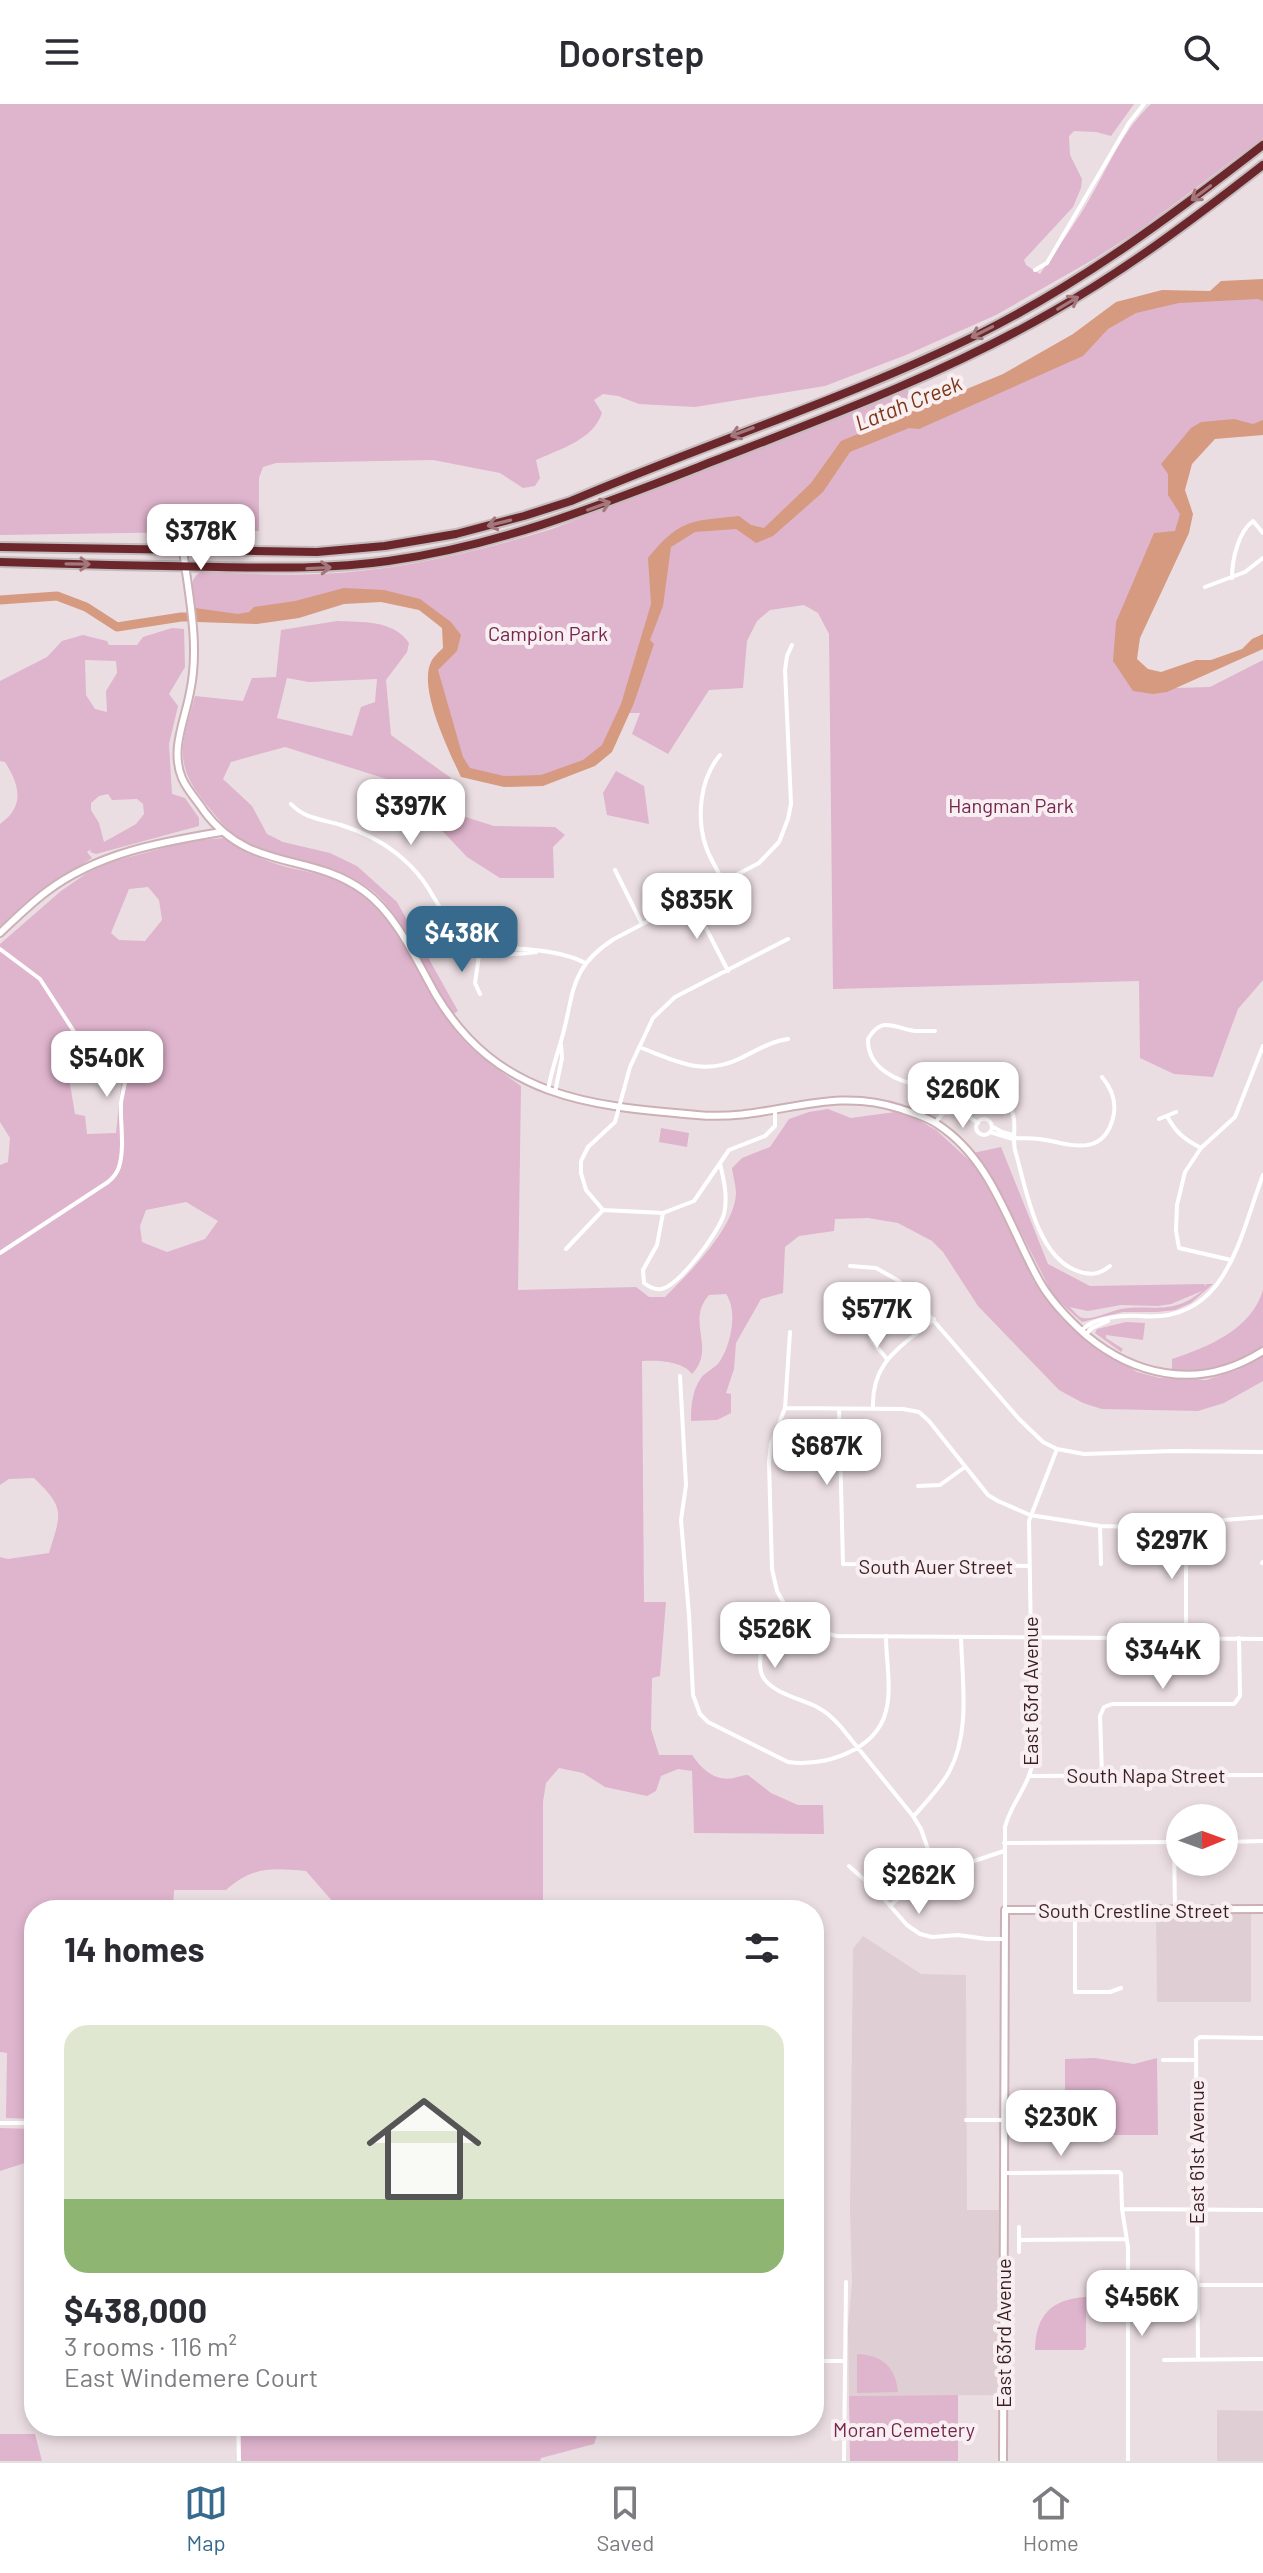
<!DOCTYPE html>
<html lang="en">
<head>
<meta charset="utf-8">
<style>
  :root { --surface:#fff; --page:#f2f2f3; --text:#2b2b33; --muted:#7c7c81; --line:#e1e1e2; --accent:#386a8e }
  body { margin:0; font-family:Barlow,sans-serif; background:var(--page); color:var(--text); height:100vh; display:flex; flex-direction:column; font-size:30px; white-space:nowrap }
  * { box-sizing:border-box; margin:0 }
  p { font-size:26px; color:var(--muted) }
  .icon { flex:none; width:44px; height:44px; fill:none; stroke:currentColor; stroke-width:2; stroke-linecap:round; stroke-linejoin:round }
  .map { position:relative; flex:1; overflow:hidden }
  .side { position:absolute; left:24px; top:1796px; width:800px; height:536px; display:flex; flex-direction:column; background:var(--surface); border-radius:32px; box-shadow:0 4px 12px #0003 }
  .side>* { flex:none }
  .needle { width:52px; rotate:89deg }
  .fabs { position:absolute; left:1166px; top:1700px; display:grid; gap:16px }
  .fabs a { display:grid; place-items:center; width:72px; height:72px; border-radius:50%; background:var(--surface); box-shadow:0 4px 12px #0003; font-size:40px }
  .price { position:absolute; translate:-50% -68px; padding:0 18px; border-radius:16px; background:#fff; color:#222; font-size:26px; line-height:52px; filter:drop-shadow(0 2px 4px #0008) }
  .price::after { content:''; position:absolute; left:50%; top:48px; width:24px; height:18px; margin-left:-12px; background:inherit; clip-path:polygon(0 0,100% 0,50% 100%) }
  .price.selected { background:var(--accent); color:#fff }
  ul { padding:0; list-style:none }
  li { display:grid; align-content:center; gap:16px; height:424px; padding:0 40px }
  li span { display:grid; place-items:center; height:248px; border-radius:24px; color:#555 }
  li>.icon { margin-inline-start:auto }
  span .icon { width:144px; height:144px; fill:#fffc; stroke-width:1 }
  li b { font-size:34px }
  h2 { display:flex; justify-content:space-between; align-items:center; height:96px; padding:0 40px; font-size:34px }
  header { display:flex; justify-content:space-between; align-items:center; height:104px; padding:0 40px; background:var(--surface); font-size:36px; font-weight:600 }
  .dock { display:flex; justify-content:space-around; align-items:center; height:112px; border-top:2px solid var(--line); background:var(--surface); font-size:22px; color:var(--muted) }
  .dock a { display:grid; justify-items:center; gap:4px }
  .dock .selected { color:var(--accent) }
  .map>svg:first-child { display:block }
</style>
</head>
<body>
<header><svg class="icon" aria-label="menu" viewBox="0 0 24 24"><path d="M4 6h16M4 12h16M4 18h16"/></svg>Doorstep<svg class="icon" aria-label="search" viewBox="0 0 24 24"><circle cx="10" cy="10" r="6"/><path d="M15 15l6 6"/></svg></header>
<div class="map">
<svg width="1263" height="2357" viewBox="0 0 1263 2357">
  <rect width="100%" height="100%" fill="#ebdee2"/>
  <path fill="#dfcfd4" d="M 1251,1808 L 1251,1898 L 1157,1898 L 1156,1809 Z
    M 863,1832 L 921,1870 L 966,1871 L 967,2106 L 1000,2106 L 1000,2291 L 849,2292 L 848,2223 L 852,2178 L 850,2106 L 853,1845 Z
    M 1217,2306 L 1263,2307 L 1263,2357 L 1217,2357 Z"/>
  <path fill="#dfb4cd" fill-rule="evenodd" d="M 0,0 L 1134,0 L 1111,32 L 1096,28 L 1074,27 L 1069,32 L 1070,51 L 1082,75 L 1081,84 L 1073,103 L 1024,156 L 1026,161 L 1040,170 C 1056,145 1075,121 1089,96 C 1109,62 1122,27 1151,0 L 1263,0 L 1263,34 L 1138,127 L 1096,154 L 996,211 L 906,251 L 825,282 L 695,303 L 639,300 L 618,292 L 603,290 L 594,296 L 602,309 C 593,336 560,345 536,356 L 540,374 L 535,382 L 523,384 L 500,369 L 433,356 L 276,359 L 263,363 L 259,374 L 259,427 L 0,431 Z
    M 1263,188 L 1263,323 L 1229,324 L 1180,354 L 1187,409 L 1125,555 L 1175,584 L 1210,583 L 1263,556 L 1263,876 L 1238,905 L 1213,973 L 1174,970 L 1140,954 L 1139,877 L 833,885 L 829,530 L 818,509 L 804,501 L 770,506 L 757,517 L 747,537 L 743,584 L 709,586 L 668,650 L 632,630 L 640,609 L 624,609 L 608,643 L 588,660 L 542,677 L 467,669 L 433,566 L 452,533 L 420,502 L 382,493 L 239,516 L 195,516 C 194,500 185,476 201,468 C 240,469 279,472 318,470 C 397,467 476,448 552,425 L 908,284 L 910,317 L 1008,277 L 1102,219 L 1164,195 Z
    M 337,517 C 362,518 394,516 409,539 L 407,548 L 386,576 L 391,631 L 451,674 L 437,704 L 494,722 L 555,723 L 565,731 L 553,743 L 554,774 L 500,774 L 467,753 L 396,678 L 285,643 L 231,658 L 223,675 L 252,702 L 267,730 L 283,738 L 330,749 L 357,762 L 397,798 L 458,907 L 452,911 C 433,878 401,810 374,788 C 336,758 284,762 244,738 C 229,729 220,717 209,704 C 172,660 181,643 195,592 L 243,597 L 252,574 L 276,573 L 281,526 ZM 287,574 L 309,578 L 377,575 L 375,598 L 361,603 L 352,632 L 277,614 Z
    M 172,524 L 184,525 L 185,563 L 169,590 L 178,602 L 169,640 L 172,690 L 185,694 L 199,714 L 199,722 L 96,750 L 90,748 L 91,745 L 87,748 L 92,754 L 34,792 L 0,822 L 0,720 C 25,702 20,682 5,658 L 0,657 L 0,577 L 47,553 L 62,537 L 83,531 L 107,537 L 109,541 L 137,541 L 143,533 ZM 85,556 L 116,557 L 117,569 L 106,587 L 107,608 L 95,605 L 86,591 ZM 108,690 L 112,696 L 137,695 L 143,700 L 144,710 L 136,720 L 104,738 L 99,719 L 91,706 L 91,699 L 99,692 Z
    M 616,667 L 644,682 L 649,720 L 607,711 L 603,689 Z
    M 225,734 C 237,742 250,750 263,755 C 295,769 332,767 361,789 C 405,823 423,882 455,926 C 471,948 499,966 521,982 L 518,1186 L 636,1183 L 649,1193 L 665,1193 C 688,1170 735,1124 736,1089 C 736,1082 733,1072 732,1064 L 742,1054 L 770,1043 L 789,1015 L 809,1008 L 828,1005 L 851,1014 L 895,1008 L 915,1014 L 936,1026 L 982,1068 L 1003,1106 L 1034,1178 L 1061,1214 L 1085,1235 L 1137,1268 L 1160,1274 L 1206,1276 L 1238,1266 L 1263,1251 L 1263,1277 L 1224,1299 L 1198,1307 L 1102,1305 L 1083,1299 L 1059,1286 L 978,1202 L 943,1148 L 932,1137 L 898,1119 L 868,1114 L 835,1115 L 834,1127 L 799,1132 L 785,1143 L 783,1189 L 761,1195 L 736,1239 L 734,1265 L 726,1289 L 731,1290 L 731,1309 L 717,1316 L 691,1317 C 691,1302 692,1287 701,1274 C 706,1267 716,1264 720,1257 C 731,1241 738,1206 726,1190 L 709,1191 C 685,1218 717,1244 692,1270 C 683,1257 657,1256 642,1257 L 644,1498 L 666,1498 L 660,1572 L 652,1574 L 651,1625 L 659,1651 L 692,1651 C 702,1665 715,1678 734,1674 C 738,1673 743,1671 748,1671 L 771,1689 L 798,1701 L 823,1701 L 824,1730 L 694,1729 L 692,1667 L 678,1665 L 661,1672 L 656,1687 L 647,1692 L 605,1683 L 583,1669 L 559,1664 L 546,1679 L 543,1698 L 543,1806 L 340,1806 L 306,1767 C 271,1764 253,1762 226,1786 L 174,1786 L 173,1806 L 34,1806 L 34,2015 L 6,2014 L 7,1949 L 0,1948 L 0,1453 L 8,1455 L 49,1449 C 61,1409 66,1405 34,1374 L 9,1375 L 0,1381 L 0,1061 L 8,1058 L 10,1034 L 0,1018 L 0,840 L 61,787 L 87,769 L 111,758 L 189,737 ZM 148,783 L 159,796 L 162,816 L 145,837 L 119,836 L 111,829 L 129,785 ZM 109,967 L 122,973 L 116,1029 L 87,1030 L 85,1012 L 75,1010 L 69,974 ZM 186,1098 L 218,1117 L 205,1135 L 167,1148 L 142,1138 L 140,1122 L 146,1106 Z
    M 661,1024 L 689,1029 L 687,1043 L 659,1038 Z
    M 1001,1043 L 1048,1160 L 1090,1182 L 1204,1180 L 1206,1182 L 1206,1180 L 1213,1180 L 1191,1199 L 1175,1206 L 1157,1208 L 1123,1208 L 1082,1218 L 1054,1193 L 994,1076 L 973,1049 ZM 1202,1187 C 1172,1212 1153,1200 1121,1205 C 1110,1207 1094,1216 1083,1214 C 1078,1214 1073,1205 1069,1203 L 1088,1207 L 1121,1201 L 1158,1202 L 1171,1200 Z
    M 1263,1186 L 1263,1243 C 1233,1260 1207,1270 1172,1267 L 1172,1255 C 1208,1243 1251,1226 1263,1186 Z
    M 1126,1218 L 1145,1219 L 1143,1236 L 1106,1231 L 1106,1234 L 1123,1245 L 1121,1248 L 1095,1229 L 1097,1225 Z
    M 1095,1954 L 1134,1960 L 1157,1954 L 1158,2031 L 1065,2031 L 1065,1955 Z
    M 0,2024 L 34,2025 L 34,2056 L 0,2067 Z
    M 1086,2193 L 1086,2243 L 1083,2246 L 1035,2246 C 1036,2211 1051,2195 1086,2193 Z
    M 857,2250 C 882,2251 896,2263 898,2288 L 857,2289 Z
    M 958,2291 L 958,2357 L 850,2357 L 849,2292 Z
    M 241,2322 L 585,2322 L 598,2328 L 594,2340 L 541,2354 L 540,2357 L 241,2357 Z
    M 0,2330 L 35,2330 L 42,2357 L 0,2357 Z"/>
  <path fill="#d69a80" d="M 1263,175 L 1263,197 L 1258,195 L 1179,199 L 1136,209 L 1108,225 L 1083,252 L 919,325 L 909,324 L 850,348 L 823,388 L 773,432 L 756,439 L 736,425 L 695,428 L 671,443 L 663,502 L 650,536 L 654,540 L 634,599 L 612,648 L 595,662 L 543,682 L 504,683 L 461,673 C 449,647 418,585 431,558 C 433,553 439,548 443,544 L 442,524 L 419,506 L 381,498 L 344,500 L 299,514 L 257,520 L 197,518 L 195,504 L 238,510 L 249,508 L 254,503 L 295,497 L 344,484 L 384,486 L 420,495 L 451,518 L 461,531 L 457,547 L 438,566 L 463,653 L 470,664 L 504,672 L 541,671 L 583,656 L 602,641 L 621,600 L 651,500 L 648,454 C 680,415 691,417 739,412 L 751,421 L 764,424 L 811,379 L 841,337 L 1003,270 L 1073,230 L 1116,198 L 1162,186 L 1210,187 L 1221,177 Z
    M 1234,315 L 1253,320 L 1263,316 L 1263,331 L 1215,335 L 1192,360 L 1185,386 L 1193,410 L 1189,429 L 1140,534 L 1137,555 L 1148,565 L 1161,568 L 1196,556 L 1211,556 L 1242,545 L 1252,535 L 1263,530 L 1263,545 L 1167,588 L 1153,590 L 1133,587 L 1113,557 L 1116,518 L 1154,429 L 1175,427 L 1180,410 L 1168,391 L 1168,370 L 1161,360 L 1191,324 L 1201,318 Z"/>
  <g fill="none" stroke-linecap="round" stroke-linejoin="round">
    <path stroke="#d69a80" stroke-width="9" d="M 0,496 L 57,492 L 86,503 L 117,523 L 181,513 L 199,513"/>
    <g stroke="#ccb0b6" stroke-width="10">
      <path id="secondary" d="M 183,446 C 189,493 200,542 190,588 C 185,616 170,646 182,674 C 187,686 197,696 204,707 C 250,769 309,747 364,787 C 397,811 416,856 436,891 C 497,993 588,1002 697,1011 C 771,1018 828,980 901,1005 C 913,1009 927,1013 937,1020 C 993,1056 1009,1124 1040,1178 C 1052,1199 1069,1216 1087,1232 C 1110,1251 1134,1264 1165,1269 C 1200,1275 1233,1266 1263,1247
        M 0,829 C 15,815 30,800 46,788 C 97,749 161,738 221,728
        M 1003,2357 L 1005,1806 L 1263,1805"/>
    </g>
    <g stroke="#c4bcbd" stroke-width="12">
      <path id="highway" d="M 0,443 L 317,448 L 385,442 L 456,430 L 524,412 L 571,397 C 707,339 849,294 981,229 C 1083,178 1173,111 1263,41
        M 0,458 C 73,460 145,462 218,463 C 275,464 332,465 388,457 C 498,442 598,402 701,362 C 819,316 940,272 1050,209 C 1126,166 1195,114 1263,61"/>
    </g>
    <path stroke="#fff" stroke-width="4" d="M 1035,166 L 1047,159 L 1129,19 L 1144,0
      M 1232,474 C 1232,456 1238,428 1253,417 L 1263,429
      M 1205,483 L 1245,468 L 1263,454
      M 720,651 C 700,675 696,713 706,743 C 710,755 718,766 723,778
      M 291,700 C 305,715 321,715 341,721 C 360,727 380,736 396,749 C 405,756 415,766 422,775 C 439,798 452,834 481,845 C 498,852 517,851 536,848
      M 615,766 L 642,820
      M 691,795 L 728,867
      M 0,845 L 40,875 L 82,940 C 93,948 114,945 123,955 C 131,965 122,987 121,999 C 120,1019 125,1043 119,1063 C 117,1069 113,1074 108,1078 L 0,1149
      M 480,845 L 475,879 L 480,890
      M 492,846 C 516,842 563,847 585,859
      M 935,927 C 928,927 921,927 915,927 C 894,924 882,911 868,935 C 867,964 898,979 923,981 C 936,981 948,979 960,981 C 973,982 984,987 995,993 C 1000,996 1007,999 1010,1004 C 1018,1016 1012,1033 1015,1046 C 1026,1084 1036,1150 1075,1166 C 1089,1172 1099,1171 1110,1162
      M 639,943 C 676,957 703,973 741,954 C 756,947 771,937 788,935
      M 548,986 C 551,969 556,954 561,937 C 575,891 567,865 614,835 L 759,759 L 779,738 L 788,715 L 791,700 L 785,566 L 787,552 L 792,541
      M 555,988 L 562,954 L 561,941
      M 775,1007 L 775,1022 L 765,1032 L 729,1046 L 694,1097 L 663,1109 L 603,1106 L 586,1086 L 581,1069 L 581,1057 L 588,1043 L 615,1018 L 630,963 L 653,914 L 675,893 L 788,835
      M 1167,1012 C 1176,1029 1184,1035 1201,1044
      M 1159,1015 L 1176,1008
      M976 1023a8 8 0 1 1 16 0a8 8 0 1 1-16 0Z
      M 935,1019 L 943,1009 C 958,1007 966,1010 978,1019
      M 993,1023 L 1002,1028 L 1013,1031
      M 990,1028 L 1013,1035
      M 1013,1034 C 1026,1034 1038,1034 1051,1037 C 1077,1043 1104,1049 1113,1014 C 1117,999 1112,985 1102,973
      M 663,1109 L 657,1141 L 643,1166 L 644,1179 C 649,1183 654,1186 661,1185 C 679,1182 719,1128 724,1110 C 728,1094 724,1076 720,1060
      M 566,1145 L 603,1106
      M 1231,1156 L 1179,1144 L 1176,1127 L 1177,1101 L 1185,1068 L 1201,1044 L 1235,1013 L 1263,942
      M 850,1162 L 876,1164 L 899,1177 L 1019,1315 L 1043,1338 L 1057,1345 L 1084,1350 L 1173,1347 L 1263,1348
      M 869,1226 L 872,1237 L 887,1255
      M 1082,1226 C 1094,1213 1123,1211 1140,1212 C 1227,1220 1239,1134 1263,1071
      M 790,1228 L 785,1304 L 771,1340 L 769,1358 L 772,1465 L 777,1487 L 787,1505 C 771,1516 765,1527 761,1547 C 760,1557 758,1568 766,1577 C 777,1590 801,1595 817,1603 C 827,1608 834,1615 841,1623 L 913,1712 L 921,1725 L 936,1768
      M 1086,1230 L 1092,1224 L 1108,1217
      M 680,1272 L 686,1381 L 681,1416 L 689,1511 L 693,1591 L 700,1610 L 708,1618 L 788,1658 C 824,1663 876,1647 886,1607 C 892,1585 886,1556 886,1532
      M 785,1304 L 903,1305 L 919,1308 L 929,1317 L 988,1391 L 998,1397 L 1030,1411 L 1100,1422 L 1137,1423 L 1263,1413
      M 839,1305 L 843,1460 L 1030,1462
      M 873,1305 C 871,1256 901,1244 934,1215
      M 918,1382 L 940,1381 L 965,1363
      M 1181,1419 L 1186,1453 L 1186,1533
      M 1100,1422 L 1101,1460
      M 1262,1459 L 1263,1458
      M 787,1505 L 813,1526 L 837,1532 L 1263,1535
      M 1102,1671 L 1100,1612 L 1104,1603 L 1112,1600 L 1234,1600 L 1240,1592 L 1239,1534
      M 1030,1672 L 1263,1671
      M 914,1712 C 926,1698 940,1684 949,1668 C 971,1628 962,1576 961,1533
      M 1174,1738 L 1175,1805
      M 1224,1738 L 1263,1737
      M 1004,1739 L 1180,1738
      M 849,1762 L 877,1787 L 907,1821 L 920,1830 L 932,1833 L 958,1831 L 987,1835 L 1005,1835
      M 891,1801 L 920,1775 L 1004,1747
      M 1005,1806 L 1005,1723 C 1011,1699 1030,1681 1033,1656 L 1029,1417 L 1057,1345
      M 1075,1806 L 1075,1888 L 1110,1888 L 1121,1884
      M 1163,1956 L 1195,1956
      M 966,2016 L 1004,2016
      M 0,2019 L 34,2019
      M 1004,2069 L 1119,2068 L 1121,2070 L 1122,2105 L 1128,2143 L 1128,2357
      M 1122,2105 L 1263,2106
      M 1019,2123 L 1019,2148
      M 1019,2136 L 1127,2135
      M 1197,2181 L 1263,2181
      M 1164,2256 L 1263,2255
      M 1198,2256 L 1196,1936 L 1200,1933 L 1263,1934
      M 814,2257 L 844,2257
      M 238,2322 L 239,2357
      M 844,2357 L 846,2178"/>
    <use href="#secondary" stroke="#fff" stroke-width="6"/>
    <use href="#highway" stroke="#6b272b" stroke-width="8"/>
  </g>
  <defs><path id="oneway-shaft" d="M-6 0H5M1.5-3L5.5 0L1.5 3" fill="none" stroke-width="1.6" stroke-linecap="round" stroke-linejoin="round" transform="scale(2)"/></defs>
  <g stroke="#a3777b">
    <use href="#oneway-shaft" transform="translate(1201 89) rotate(143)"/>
    <use href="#oneway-shaft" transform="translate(1068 199) rotate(-31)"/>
    <use href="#oneway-shaft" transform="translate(982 228) rotate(153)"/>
    <use href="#oneway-shaft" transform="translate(742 328) rotate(159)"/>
    <use href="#oneway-shaft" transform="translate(599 402) rotate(-20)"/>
    <use href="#oneway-shaft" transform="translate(499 419) rotate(166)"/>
    <use href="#oneway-shaft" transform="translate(78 460) rotate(1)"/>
    <use href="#oneway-shaft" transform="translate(319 464) rotate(-3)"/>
  </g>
  <g text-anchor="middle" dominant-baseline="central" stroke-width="8" stroke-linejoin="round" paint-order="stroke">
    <g font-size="20" fill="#76254b" stroke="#f8eff2">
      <text x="548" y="529">Campion Park</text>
      <text x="1011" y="701">Hangman Park</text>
      <text x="904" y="2325">Moran Cemetery</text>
    </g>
    <g font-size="20" fill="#3c1e22" stroke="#f8eff2">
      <text x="936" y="1462">South Auer Street</text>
      <text transform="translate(1030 1587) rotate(-90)">East 63rd Avenue</text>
      <text x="1146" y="1671">South Napa Street</text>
      <text x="1134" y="1806">South Crestline Street</text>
      <text transform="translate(1196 2048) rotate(-90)">East 61st Avenue</text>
      <text transform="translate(1003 2229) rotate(-90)">East 63rd Avenue</text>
    </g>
    <g font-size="22" font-style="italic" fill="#7d3413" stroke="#f8eff2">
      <text transform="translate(908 298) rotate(-22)">Latah Creek</text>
    </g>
  </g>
</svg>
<div class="fabs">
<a><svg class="needle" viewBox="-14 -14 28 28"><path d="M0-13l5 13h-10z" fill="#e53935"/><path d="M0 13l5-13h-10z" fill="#7c7c81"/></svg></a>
</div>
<b class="price" style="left:201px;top:468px">$378K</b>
<b class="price" style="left:411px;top:743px">$397K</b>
<b class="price" style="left:697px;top:837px">$835K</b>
<b class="price selected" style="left:462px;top:870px">$438K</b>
<b class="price" style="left:107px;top:995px">$540K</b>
<b class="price" style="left:963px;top:1026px">$260K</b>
<b class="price" style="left:877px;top:1246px">$577K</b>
<b class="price" style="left:827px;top:1383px">$687K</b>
<b class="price" style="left:1172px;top:1477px">$297K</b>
<b class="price" style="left:775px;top:1566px">$526K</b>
<b class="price" style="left:1163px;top:1587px">$344K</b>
<b class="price" style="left:919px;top:1812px">$262K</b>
<b class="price" style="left:1061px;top:2054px">$230K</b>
<b class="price" style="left:1142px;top:2234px">$456K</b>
<section class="side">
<h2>14 homes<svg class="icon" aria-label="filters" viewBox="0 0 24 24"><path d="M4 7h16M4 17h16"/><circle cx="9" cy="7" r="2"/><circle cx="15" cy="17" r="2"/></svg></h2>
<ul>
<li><span style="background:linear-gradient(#dfe7d0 70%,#8fb573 0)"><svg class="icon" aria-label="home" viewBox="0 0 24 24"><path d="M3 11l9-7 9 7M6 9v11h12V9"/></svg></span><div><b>$438,000</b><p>3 rooms · 116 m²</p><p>East Windemere Court</p></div></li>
</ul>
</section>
</div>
<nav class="dock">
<a class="selected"><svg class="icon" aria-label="map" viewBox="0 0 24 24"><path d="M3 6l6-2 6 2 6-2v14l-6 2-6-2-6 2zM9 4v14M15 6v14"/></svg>Map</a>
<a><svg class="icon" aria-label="saved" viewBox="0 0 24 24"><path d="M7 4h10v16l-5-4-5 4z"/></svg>Saved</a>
<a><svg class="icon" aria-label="home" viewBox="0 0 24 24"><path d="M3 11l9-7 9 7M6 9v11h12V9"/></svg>Home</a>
</nav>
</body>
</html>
